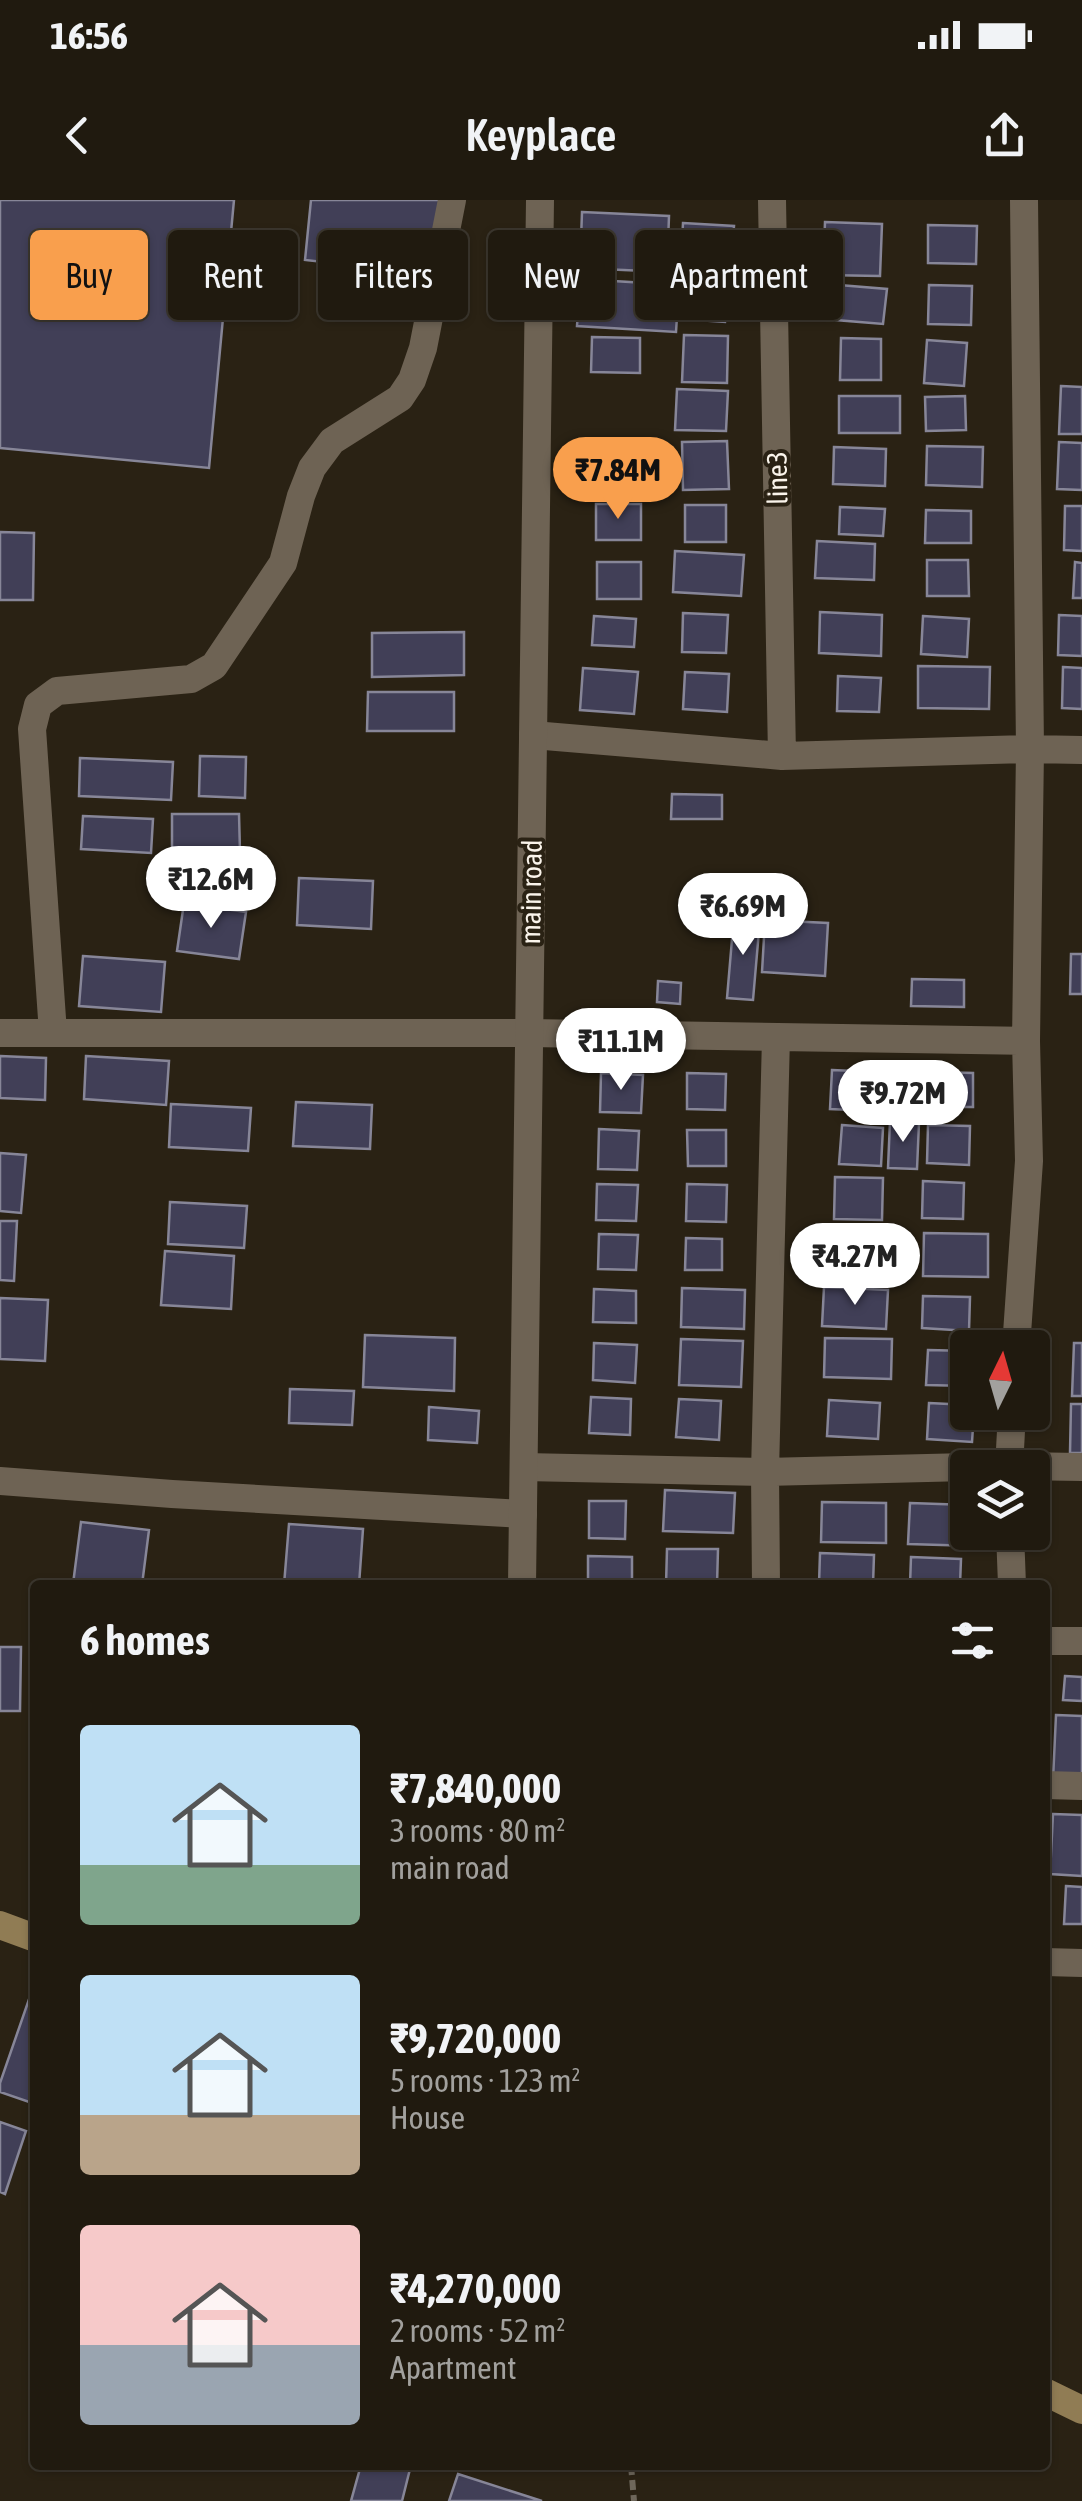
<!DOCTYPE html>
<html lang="en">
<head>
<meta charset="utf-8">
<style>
  :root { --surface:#201a0f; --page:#2d271d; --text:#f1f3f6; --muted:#a2a19e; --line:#3d382f; --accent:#f99f4d }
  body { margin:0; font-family:"Asap Condensed",sans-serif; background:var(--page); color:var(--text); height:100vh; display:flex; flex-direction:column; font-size:38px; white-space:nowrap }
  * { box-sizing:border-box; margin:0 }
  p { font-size:32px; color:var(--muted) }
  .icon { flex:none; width:55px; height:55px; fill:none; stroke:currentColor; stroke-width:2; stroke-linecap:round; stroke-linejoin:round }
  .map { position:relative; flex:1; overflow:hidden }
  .side { position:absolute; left:30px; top:1380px; width:1020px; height:890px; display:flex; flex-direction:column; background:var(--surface); border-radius:10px; box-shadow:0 2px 8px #0004,0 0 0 2px var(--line) }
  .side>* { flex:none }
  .banner { position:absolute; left:30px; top:30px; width:1022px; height:90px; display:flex; gap:20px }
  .needle { width:65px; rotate:5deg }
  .buttons { position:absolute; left:950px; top:1130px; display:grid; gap:20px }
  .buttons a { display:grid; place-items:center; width:100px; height:100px; border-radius:10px; background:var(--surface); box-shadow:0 2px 8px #0004,0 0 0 2px var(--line); font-size:50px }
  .price { position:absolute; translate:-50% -85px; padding:0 22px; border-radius:35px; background:#fff; color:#222; font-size:32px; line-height:65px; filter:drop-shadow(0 2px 5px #0008) }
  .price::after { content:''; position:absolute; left:50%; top:60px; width:30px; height:22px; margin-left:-15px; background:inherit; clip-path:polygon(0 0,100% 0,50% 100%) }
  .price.current { background:var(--accent); color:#111 }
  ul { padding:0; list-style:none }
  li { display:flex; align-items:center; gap:30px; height:250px; padding:0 50px }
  li span { display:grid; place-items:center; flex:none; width:280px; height:200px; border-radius:10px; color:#555 }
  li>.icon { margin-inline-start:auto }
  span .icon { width:120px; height:120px; fill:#fffc; stroke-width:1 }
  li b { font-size:42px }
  h2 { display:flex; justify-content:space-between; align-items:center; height:120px; padding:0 50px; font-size:42px }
  .pill { padding:0 35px; border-radius:10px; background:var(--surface); box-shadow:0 2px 8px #0004,0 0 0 2px var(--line); font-size:35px; line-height:90px }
  .pill.current { background:var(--accent); color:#111 }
  .status { display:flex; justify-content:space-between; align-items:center; height:70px; padding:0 50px; background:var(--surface); direction:ltr }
  .status svg { height:28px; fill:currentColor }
  header { display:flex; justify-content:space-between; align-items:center; height:130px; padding:0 50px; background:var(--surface); font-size:45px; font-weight:600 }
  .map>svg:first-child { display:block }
</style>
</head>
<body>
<div class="status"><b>16:56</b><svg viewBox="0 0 49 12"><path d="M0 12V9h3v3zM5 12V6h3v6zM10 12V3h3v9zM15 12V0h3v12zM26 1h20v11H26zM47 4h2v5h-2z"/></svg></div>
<header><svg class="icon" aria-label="back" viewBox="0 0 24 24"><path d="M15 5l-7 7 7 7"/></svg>Keyplace<svg class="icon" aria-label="share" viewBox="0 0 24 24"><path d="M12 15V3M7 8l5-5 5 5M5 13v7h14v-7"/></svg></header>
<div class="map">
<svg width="1082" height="2301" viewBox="0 0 1082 2301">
  <rect width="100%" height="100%" fill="#2a2214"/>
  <path fill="#413f57" stroke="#878698" stroke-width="2.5" d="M 0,0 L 234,0 L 209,268 L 0,248 Z
    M 311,0 L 441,0 L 432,74 L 305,60 Z
    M 582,12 L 669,16 L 667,72 L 580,68 Z
    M 825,22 L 882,24 L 880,76 L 823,75 Z
    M 683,23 L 734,26 L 731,65 L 681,62 Z
    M 928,25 L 977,26 L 976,64 L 928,63 Z
    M 687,76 L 729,80 L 725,122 L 683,119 Z
    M 580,79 L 679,85 L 676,132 L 577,126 Z
    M 839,85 L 887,89 L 883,124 L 836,120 Z
    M 929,85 L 972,86 L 971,125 L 928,124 Z
    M 684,135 L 728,136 L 727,183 L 682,182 Z
    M 592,137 L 640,138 L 640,173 L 591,172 Z
    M 841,138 L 881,139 L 881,180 L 840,180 Z
    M 927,140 L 967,143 L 964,186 L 924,183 Z
    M 1061,186 L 1082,187 L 1082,234 L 1059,234 Z
    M 677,189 L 728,191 L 726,231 L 675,230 Z
    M 839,196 L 900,196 L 900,233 L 839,233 Z
    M 965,196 L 966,230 L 926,231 L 925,197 Z
    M 727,241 L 729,289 L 683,290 L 682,242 Z
    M 1059,242 L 1082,243 L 1082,290 L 1057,289 Z
    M 592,243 L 643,244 L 642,282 L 591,281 Z
    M 927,246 L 983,247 L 982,287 L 926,285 Z
    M 834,247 L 886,249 L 885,286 L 833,284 Z
    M 596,304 L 641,304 L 641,340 L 596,340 Z
    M 685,305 L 726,305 L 726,342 L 685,342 Z
    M 1065,306 L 1082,306 L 1082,351 L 1064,350 Z
    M 840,307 L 885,309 L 883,336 L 839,334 Z
    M 926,310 L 971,311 L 971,343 L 925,343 Z
    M 0,332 L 34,333 L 33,400 L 0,400 Z
    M 817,341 L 875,344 L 874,380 L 815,378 Z
    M 675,351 L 744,355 L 741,396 L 673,392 Z
    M 927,360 L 968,360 L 969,396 L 927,396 Z
    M 597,362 L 641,362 L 641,399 L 597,399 Z
    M 1075,362 L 1082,363 L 1082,398 L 1073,398 Z
    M 820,412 L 882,415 L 881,456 L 819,453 Z
    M 683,413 L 728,415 L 726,453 L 682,452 Z
    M 1059,415 L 1082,416 L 1082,456 L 1058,455 Z
    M 594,416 L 636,419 L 634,447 L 592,445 Z
    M 923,416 L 969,419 L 967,457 L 921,454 Z
    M 464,432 L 464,475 L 372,477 L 372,433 Z
    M 918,466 L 990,467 L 989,509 L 918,508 Z
    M 1063,467 L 1082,468 L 1082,509 L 1062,508 Z
    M 583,468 L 638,472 L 634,514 L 580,510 Z
    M 685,472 L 729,474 L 727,512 L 683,509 Z
    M 838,476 L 881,478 L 879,512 L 837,511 Z
    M 368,492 L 454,492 L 454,531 L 367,531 Z
    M 200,556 L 246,557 L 245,598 L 199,596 Z
    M 80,558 L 173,562 L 171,600 L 79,596 Z
    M 672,594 L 722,595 L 722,619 L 671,619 Z
    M 172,614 L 239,614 L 240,652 L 172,652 Z
    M 83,616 L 153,619 L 151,653 L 81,649 Z
    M 299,678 L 373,681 L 371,729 L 297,725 Z
    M 184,703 L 246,712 L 239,759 L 177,751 Z
    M 734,716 L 760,719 L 753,800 L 727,798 Z
    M 765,720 L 828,723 L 825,776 L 762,772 Z
    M 1071,754 L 1082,754 L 1082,794 L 1070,794 Z
    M 83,756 L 165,762 L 161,812 L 79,806 Z
    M 912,779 L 964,780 L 964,807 L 911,806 Z
    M 658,781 L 681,783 L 680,804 L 657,802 Z
    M 0,856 L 46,858 L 45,900 L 0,898 Z
    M 86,856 L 169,861 L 166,905 L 84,899 Z
    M 832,870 L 899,873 L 897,912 L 830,909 Z
    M 935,872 L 973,873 L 973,907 L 934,907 Z
    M 601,873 L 643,875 L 641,913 L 600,912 Z
    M 687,873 L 726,874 L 725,910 L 687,909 Z
    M 296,902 L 372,905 L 370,949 L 293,946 Z
    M 171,904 L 251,908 L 248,951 L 169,947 Z
    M 890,921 L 919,923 L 917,969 L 888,968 Z
    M 842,925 L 883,928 L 881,966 L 839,964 Z
    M 928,925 L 970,926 L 969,965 L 927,963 Z
    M 599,929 L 639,931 L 637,970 L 598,969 Z
    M 687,930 L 726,930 L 726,966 L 688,966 Z
    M 0,953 L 26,955 L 21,1013 L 0,1011 Z
    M 835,977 L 883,978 L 882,1020 L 834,1019 Z
    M 923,981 L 964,983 L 963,1019 L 922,1018 Z
    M 597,984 L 638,985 L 636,1021 L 596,1020 Z
    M 687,984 L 727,985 L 726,1022 L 686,1021 Z
    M 170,1002 L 247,1006 L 244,1048 L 168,1044 Z
    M 0,1021 L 17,1021 L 14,1081 L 0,1080 Z
    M 834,1026 L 882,1028 L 880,1075 L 832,1073 Z
    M 924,1033 L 988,1034 L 988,1077 L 923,1076 Z
    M 599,1034 L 638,1035 L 636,1070 L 598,1069 Z
    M 686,1038 L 722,1039 L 722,1070 L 685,1070 Z
    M 165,1051 L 234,1056 L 231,1109 L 161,1105 Z
    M 824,1087 L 888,1090 L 886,1129 L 822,1126 Z
    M 682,1088 L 745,1090 L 744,1129 L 681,1127 Z
    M 594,1089 L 636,1091 L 636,1123 L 593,1122 Z
    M 923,1096 L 970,1097 L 969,1131 L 922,1128 Z
    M 0,1098 L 48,1100 L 45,1161 L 0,1159 Z
    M 365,1135 L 455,1138 L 454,1191 L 363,1187 Z
    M 825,1138 L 892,1139 L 891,1179 L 824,1177 Z
    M 681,1139 L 743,1141 L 741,1187 L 679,1185 Z
    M 594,1143 L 637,1145 L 635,1183 L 593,1180 Z
    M 1074,1143 L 1082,1143 L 1082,1196 L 1072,1196 Z
    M 928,1150 L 968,1151 L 968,1186 L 926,1185 Z
    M 290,1189 L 354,1191 L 352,1225 L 289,1223 Z
    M 591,1197 L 631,1199 L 630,1235 L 589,1233 Z
    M 679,1199 L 721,1201 L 719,1240 L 676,1237 Z
    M 829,1200 L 880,1203 L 878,1239 L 827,1236 Z
    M 929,1203 L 968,1205 L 968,1212 L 974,1212 L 972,1242 L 927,1239 Z
    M 1071,1204 L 1082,1204 L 1082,1253 L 1070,1253 Z
    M 429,1207 L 479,1211 L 477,1243 L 428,1240 Z
    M 665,1290 L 735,1293 L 733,1333 L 663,1331 Z
    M 589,1301 L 626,1301 L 625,1339 L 589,1338 Z
    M 822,1302 L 886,1303 L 886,1343 L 821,1342 Z
    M 910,1303 L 968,1305 L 968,1332 L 975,1332 L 975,1346 L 908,1344 Z
    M 81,1322 L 149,1330 L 142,1385 L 73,1384 Z
    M 289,1324 L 363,1329 L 359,1385 L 284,1385 Z
    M 667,1349 L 718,1349 L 717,1385 L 666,1385 Z
    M 820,1353 L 874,1355 L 873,1385 L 819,1385 Z
    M 588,1356 L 632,1357 L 632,1385 L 588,1385 Z
    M 911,1357 L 961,1359 L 960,1385 L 910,1385 Z
    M 0,1447 L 21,1447 L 20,1511 L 0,1511 Z
    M 1065,1476 L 1082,1477 L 1082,1501 L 1063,1500 Z
    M 1056,1515 L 1082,1516 L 1082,1581 L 1053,1580 Z
    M 1053,1614 L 1082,1615 L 1082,1676 L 1050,1674 Z
    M 1066,1686 L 1082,1687 L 1082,1724 L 1064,1724 Z
    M 35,1782 L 35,1904 L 0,1892 L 0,1883 Z
    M 0,1922 L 26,1931 L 5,1994 L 0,1992 Z
    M 361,2265 L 411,2265 L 402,2301 L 351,2301 Z
    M 458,2274 L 542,2301 L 449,2301 Z"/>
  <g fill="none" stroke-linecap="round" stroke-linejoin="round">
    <path stroke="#6e675b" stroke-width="6" stroke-dasharray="10 5" stroke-linecap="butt" d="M 631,2265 L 634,2301"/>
    <path stroke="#6e6354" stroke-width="28" d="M 772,0 L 782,556
      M 533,535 L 782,556 L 1030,549 L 1082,550
      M 0,833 L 529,833 L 1026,841
      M 53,833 L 32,529 L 38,505 L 57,491 L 191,479 L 214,466 L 283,363 L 301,296 L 312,268 L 332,241 L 400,198 L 412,180 L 423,148 L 452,0
      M 1016,1148 L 1029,961 L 1026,841 L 1030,549 L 1024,0
      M 524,1267 L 765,1272 L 1008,1266 L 1082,1267
      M 1009,1268 L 1012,1212
      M 0,1281 L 172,1294 L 523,1314
      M 1010,1332 L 1012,1385
      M 766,1385 L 765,1272 L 776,837
      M 1045,1441 L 1082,1441
      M 1045,1585 L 1082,1586
      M 1045,1762 L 1082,1763"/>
    <path stroke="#6e6354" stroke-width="28" d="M 522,1385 L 540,0"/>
    <path stroke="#907c54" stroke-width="28" d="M 0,1725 L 35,1738
      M 1045,2192 L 1082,2210"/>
  </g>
  <g text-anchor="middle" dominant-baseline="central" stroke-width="8" stroke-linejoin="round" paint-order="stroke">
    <g font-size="28" fill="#faf4eb" stroke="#2a2214">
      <text transform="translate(777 278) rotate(-91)">line3</text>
      <text transform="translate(531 692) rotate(-89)">main road</text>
    </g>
  </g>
</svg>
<div class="buttons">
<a><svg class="needle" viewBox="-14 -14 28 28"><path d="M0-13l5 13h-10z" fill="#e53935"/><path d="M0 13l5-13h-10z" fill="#a2a19e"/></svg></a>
<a><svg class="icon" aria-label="layers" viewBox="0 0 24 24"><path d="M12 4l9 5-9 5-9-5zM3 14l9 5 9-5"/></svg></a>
</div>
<b class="price current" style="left:618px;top:322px">₹7.84M</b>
<b class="price" style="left:211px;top:731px">₹12.6M</b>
<b class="price" style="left:743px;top:758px">₹6.69M</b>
<b class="price" style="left:621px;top:893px">₹11.1M</b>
<b class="price" style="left:903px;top:945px">₹9.72M</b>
<b class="price" style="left:855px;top:1108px">₹4.27M</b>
<div class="banner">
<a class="pill current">Buy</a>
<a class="pill">Rent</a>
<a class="pill">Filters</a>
<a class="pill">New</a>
<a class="pill">Apartment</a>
</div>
<section class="side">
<h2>6 homes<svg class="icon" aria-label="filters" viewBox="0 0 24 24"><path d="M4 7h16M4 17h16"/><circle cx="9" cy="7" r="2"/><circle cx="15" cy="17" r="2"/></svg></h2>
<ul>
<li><span style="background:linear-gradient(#bfe0f5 70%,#7fa58c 0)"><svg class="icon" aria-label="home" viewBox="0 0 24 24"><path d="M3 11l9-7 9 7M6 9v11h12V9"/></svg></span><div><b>₹7,840,000</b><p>3 rooms · 80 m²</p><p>main road</p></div></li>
<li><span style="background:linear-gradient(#bfe0f5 70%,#b9a48a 0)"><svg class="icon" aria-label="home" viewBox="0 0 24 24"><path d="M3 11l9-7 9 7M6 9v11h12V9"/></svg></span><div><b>₹9,720,000</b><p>5 rooms · 123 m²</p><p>House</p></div></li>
<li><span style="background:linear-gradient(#f6c9c9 60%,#9aa5b1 0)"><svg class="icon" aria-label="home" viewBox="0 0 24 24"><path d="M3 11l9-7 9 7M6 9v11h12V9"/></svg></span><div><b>₹4,270,000</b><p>2 rooms · 52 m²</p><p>Apartment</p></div></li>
</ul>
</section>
</div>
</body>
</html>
